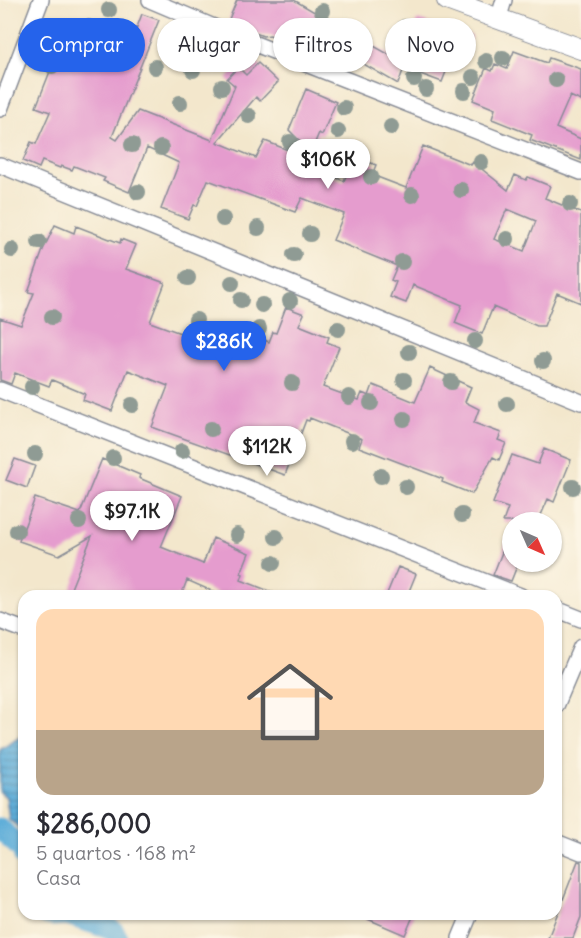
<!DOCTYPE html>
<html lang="pt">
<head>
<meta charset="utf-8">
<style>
  :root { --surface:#fff; --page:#f7f7f7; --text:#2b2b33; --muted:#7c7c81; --accent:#2563eb }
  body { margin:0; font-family:Delius,sans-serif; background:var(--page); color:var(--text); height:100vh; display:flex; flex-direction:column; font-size:22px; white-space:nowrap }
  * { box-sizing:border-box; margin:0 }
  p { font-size:20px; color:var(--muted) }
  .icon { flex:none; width:33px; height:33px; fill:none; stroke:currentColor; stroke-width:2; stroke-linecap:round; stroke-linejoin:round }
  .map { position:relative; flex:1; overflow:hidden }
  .details { position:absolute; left:18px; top:590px; width:544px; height:330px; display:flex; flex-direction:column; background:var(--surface); border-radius:18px; box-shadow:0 2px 4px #0004 }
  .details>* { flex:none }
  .banner { position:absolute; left:18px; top:18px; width:546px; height:54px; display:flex; gap:12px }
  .needle { width:39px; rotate:135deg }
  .controls { position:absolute; left:502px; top:512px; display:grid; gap:12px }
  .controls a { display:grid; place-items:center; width:60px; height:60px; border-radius:50%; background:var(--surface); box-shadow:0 2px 4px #0004; font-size:30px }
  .price { position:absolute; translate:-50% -51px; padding:0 14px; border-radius:21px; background:#fff; color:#222; font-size:20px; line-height:39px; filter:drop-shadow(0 2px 3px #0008) }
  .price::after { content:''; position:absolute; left:50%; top:36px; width:18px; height:14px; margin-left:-9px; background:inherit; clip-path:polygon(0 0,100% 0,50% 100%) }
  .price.selected { background:var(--accent); color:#fff }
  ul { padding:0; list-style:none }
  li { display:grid; align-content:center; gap:12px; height:318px; padding:0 18px }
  li span { display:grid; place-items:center; height:186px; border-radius:18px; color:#555 }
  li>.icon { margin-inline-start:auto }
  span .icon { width:108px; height:108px; fill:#fffc; stroke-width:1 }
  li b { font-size:26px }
  .chip { padding:0 21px; border-radius:27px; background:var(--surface); box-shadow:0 2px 4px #0004; font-size:21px; line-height:54px }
  .chip.selected { background:var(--accent); color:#fff }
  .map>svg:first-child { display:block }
</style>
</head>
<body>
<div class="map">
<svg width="581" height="938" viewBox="0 0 581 938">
  <defs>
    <pattern id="water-rules" width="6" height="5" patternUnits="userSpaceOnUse" patternTransform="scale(1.5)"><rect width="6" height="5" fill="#5faed9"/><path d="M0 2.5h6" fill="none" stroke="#4e8eb3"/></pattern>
  </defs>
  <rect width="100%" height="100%" fill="#fcf5e5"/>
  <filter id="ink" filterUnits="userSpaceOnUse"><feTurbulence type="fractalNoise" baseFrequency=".0167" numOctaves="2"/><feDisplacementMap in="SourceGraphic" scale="12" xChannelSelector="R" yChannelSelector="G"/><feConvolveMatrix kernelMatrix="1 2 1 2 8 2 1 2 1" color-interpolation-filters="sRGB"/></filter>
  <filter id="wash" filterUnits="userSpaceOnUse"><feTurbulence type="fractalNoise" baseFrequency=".008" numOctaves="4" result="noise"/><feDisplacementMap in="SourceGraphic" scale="24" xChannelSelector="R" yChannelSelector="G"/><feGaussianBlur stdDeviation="1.35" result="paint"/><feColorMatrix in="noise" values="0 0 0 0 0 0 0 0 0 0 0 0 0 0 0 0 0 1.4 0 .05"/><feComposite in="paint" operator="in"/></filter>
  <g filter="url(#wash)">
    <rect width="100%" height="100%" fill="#f3e7cc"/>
    <path fill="url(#water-rules)" stroke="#3d6e9c" stroke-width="1.5" d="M 23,735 L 24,736 L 24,832 L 9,819 L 6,797 L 0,792 L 0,750 Z"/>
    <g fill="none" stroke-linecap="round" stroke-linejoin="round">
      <path stroke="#5faed9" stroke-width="21" d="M 0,828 L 23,851 L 24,857
        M 45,914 L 52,916 L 67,915 L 113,930 L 118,938"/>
    </g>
    <g id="blocks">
      <path fill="#e59cce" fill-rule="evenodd" d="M 237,0 L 294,0 L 342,28 L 338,36 L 309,25 L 299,49 L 270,35 L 263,36 L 253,32 L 254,30 L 229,19 Z
        M 142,14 L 159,20 L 112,137 L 117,140 L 138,111 L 212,140 L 235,86 L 227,79 L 238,67 L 246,75 L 258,63 L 278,82 L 260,101 L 256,97 L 217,142 L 256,158 L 265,141 L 308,158 L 305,165 L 344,181 L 354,156 L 376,165 L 372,175 L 406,188 L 423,146 L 471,165 L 473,162 L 508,190 L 515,175 L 526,180 L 528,177 L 550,186 L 545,198 L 581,213 L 581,303 L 557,293 L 544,326 L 537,326 L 493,307 L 482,334 L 455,323 L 462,305 L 413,285 L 406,303 L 390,297 L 396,282 L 391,280 L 397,266 L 333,240 L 344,214 L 302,198 L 295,212 L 208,180 L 197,206 L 194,205 L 188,219 L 161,209 L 179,163 L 147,148 L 129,192 L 103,181 L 105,178 L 74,166 L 72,170 L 61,166 L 60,168 L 42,161 L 39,168 L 23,161 L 31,142 L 36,144 L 50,112 L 36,107 L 64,36 L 104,51 L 105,48 L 122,55 L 128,42 L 131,43 ZM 507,209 L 536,221 L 524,251 L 494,239 Z
        M 417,20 L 442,27 L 443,25 L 472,36 L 465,55 L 454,51 L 442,82 L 404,68 L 398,84 L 350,56 L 347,63 L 331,57 L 342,28 L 395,58 L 407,28 L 414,30 Z
        M 514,51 L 547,63 L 549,58 L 581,69 L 581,101 L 570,96 L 556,128 L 581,139 L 581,160 L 530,140 L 532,135 L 492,119 L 495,109 L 473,100 L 486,68 L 492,71 L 495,64 L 507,69 Z
        M 306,89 L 336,102 L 322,135 L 319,133 L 311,152 L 289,130 Z
        M 55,225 L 74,233 L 76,226 L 120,243 L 121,239 L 136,245 L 126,269 L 165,283 L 150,322 L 186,335 L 186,337 L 213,349 L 217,339 L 252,355 L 259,338 L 269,342 L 273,332 L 276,333 L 286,307 L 304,314 L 299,325 L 329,337 L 327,342 L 339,347 L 323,387 L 359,400 L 362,393 L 369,396 L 373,385 L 415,402 L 430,368 L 471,387 L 465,402 L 479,409 L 474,423 L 501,433 L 498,440 L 506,443 L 499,460 L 493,457 L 472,494 L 442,482 L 443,479 L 359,447 L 362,439 L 310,418 L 309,421 L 306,420 L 285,475 L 152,427 L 168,386 L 128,370 L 112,411 L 83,400 L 85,394 L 52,380 L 49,386 L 15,373 L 11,384 L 0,380 L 0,318 L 21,325 L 34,293 L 28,292 L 43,250 Z
        M 544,449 L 571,460 L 554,502 L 548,499 L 538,522 L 503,522 L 508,508 L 493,503 L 512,455 L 538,464 Z
        M 15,459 L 35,466 L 27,488 L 6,480 Z
        M 102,459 L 140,475 L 139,478 L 182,496 L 161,547 L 203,564 L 213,538 L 249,553 L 241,573 L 243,574 L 241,580 L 277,594 L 277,596 L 223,596 L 187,580 L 181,596 L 68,596 L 92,536 L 59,555 L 19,541 L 35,498 L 80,513 Z
        M 512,527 L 513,561 L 519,561 L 511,581 L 493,575 Z
        M 398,567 L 416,574 L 407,596 L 386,596 Z
        M 578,861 L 581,862 L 581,917 L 573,938 L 548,938 Z
        M 356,914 L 414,914 L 405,935 Z"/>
    </g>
  </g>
  <g filter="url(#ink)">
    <use href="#blocks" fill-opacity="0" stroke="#878b95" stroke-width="1.5"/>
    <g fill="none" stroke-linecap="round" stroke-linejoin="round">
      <g stroke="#878b95" stroke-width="18">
        <path id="minor" d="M 150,0 L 235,36 L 581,172
          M 498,20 L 504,0
          M 0,109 L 41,0
          M 0,165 L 581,402
          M 0,390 L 521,596
          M 556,609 L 581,619
          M 0,621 L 24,630
          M 556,706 L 581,647
          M 556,842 L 581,852
          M 460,938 L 470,914"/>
      </g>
      <g stroke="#878b95" stroke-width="22">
        <path id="tertiary" d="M 447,0 L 581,49"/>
      </g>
      <use href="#minor" stroke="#fff" stroke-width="15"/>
      <use href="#tertiary" stroke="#fff" stroke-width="20"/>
    </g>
    <g fill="#8f9b94">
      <circle cx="109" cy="10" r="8"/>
      <circle cx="322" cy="11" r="8"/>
      <circle cx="88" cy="27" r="8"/>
      <circle cx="405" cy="27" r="8"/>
      <circle cx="209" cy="37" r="8"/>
      <circle cx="326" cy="48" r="8"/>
      <circle cx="168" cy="53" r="8"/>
      <circle cx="503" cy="58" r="8"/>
      <circle cx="244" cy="60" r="8"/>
      <circle cx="486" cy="61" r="8"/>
      <circle cx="408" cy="64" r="8"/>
      <circle cx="52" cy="66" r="8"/>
      <circle cx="155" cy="67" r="8"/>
      <circle cx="193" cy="70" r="8"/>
      <circle cx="473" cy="77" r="8"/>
      <circle cx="414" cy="79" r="8"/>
      <circle cx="556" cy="80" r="8"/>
      <circle cx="222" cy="87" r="8"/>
      <circle cx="426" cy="89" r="8"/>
      <circle cx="464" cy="91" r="8"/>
      <circle cx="180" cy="103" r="8"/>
      <circle cx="344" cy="108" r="8"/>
      <circle cx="249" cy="116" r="8"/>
      <circle cx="391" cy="127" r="8"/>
      <circle cx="338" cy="131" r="8"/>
      <circle cx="290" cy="142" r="8"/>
      <circle cx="132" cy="145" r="8"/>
      <circle cx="161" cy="148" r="8"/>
      <circle cx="338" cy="150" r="8"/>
      <circle cx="481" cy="162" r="8"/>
      <circle cx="371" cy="177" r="8"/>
      <circle cx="461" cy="190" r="8"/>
      <circle cx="138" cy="192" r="8"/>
      <circle cx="412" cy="195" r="8"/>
      <circle cx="570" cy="204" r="8"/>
      <circle cx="223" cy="219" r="8"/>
      <circle cx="258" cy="228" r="8"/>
      <circle cx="310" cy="234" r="8"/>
      <circle cx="507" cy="239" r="8"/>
      <circle cx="39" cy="242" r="8"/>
      <circle cx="12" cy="250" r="8"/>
      <circle cx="294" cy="255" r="8"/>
      <circle cx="402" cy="262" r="8"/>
      <circle cx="188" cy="278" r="8"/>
      <circle cx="232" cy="283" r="8"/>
      <circle cx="241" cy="300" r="8"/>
      <circle cx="290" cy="301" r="8"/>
      <circle cx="262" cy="305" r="8"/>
      <circle cx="52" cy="317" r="8"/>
      <circle cx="196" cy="320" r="8"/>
      <circle cx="259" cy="329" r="8"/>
      <circle cx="338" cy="329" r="8"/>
      <circle cx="226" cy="334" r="8"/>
      <circle cx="475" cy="341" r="8"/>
      <circle cx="409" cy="352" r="8"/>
      <circle cx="543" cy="361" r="8"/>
      <circle cx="404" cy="380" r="8"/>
      <circle cx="451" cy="382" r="8"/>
      <circle cx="292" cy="383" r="8"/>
      <circle cx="32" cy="387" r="8"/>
      <circle cx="349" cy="397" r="8"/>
      <circle cx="371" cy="403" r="8"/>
      <circle cx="507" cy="404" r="8"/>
      <circle cx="132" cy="405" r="8"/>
      <circle cx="404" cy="419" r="8"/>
      <circle cx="211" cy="429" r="8"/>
      <circle cx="352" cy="441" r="8"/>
      <circle cx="182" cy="451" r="8"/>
      <circle cx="35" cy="454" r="8"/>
      <circle cx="113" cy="458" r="8"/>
      <circle cx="381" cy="476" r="8"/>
      <circle cx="406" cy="487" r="8"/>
      <circle cx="573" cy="487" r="8"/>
      <circle cx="462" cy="515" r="8"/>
      <circle cx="79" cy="521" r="8"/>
      <circle cx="17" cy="531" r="8"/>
      <circle cx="237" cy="535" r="8"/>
      <circle cx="276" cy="537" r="8"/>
      <circle cx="273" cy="563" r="8"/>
    </g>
  </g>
</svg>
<div class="controls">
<a><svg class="needle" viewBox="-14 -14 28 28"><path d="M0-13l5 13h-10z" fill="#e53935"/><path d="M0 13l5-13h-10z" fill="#7c7c81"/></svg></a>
</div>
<b class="price" style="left:328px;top:190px">$106K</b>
<b class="price selected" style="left:224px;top:372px">$286K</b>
<b class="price" style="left:267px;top:477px">$112K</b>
<b class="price" style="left:132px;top:542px">$97.1K</b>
<div class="banner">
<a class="chip selected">Comprar</a>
<a class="chip">Alugar</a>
<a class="chip">Filtros</a>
<a class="chip">Novo</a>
</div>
<section class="details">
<ul>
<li><span style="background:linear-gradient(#ffd9b3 65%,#b9a48a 0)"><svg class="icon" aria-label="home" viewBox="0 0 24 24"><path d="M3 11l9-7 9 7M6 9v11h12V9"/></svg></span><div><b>$286,000</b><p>5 quartos · 168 m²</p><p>Casa</p></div></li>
</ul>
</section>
</div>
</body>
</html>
